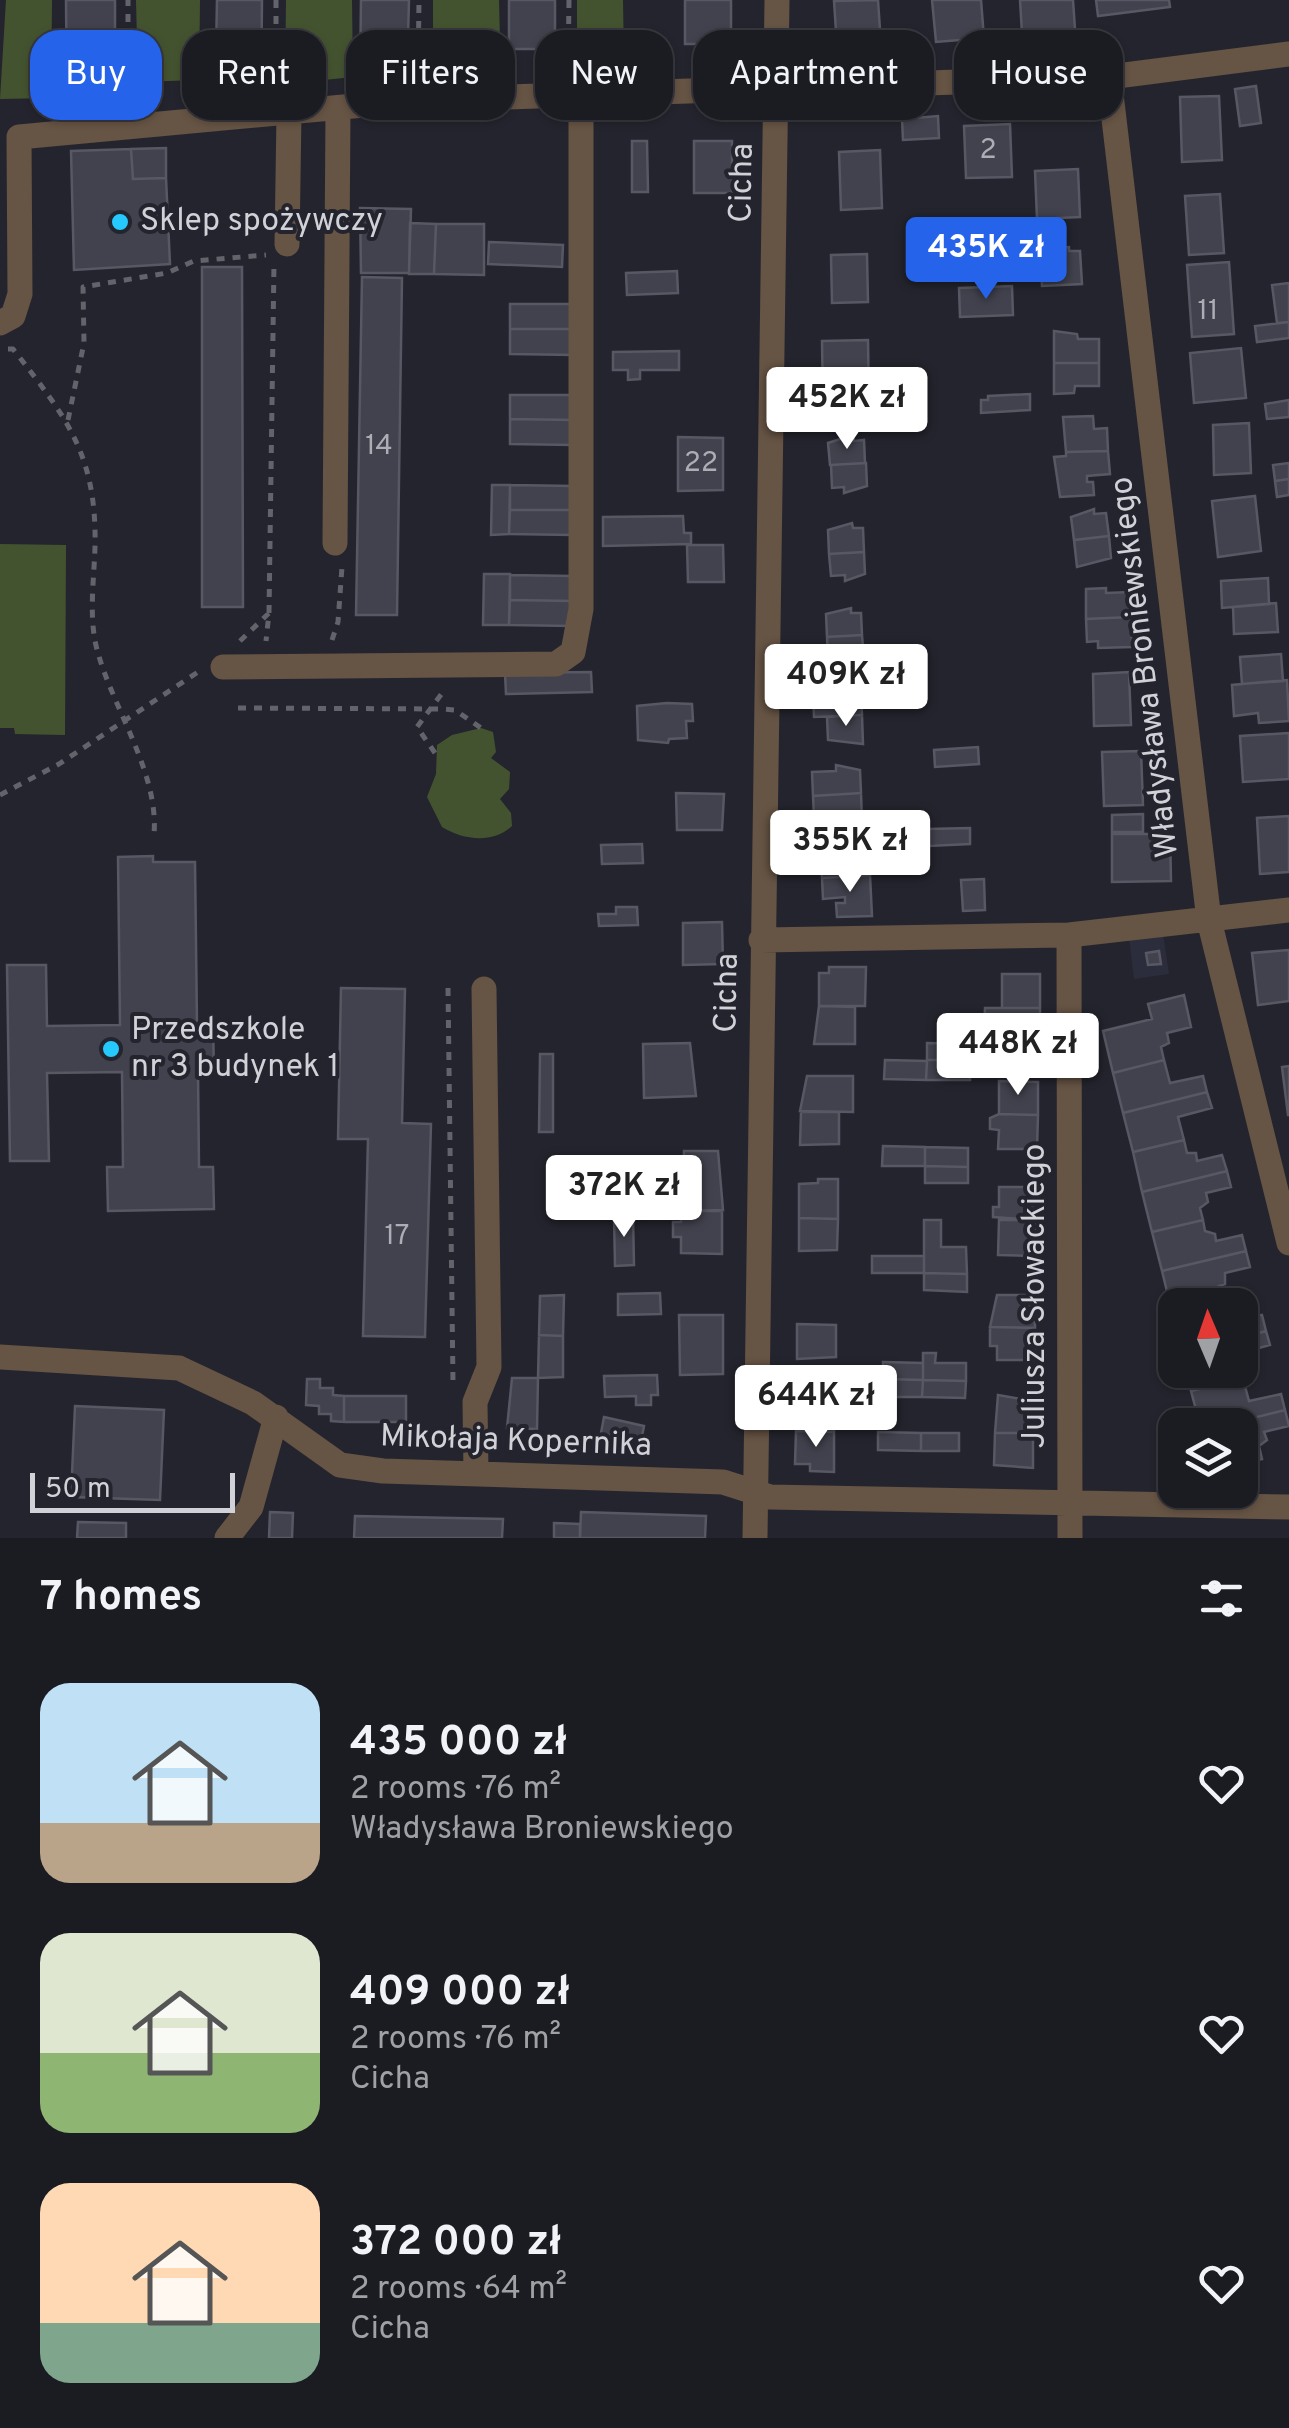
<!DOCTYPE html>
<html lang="en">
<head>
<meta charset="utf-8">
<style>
  :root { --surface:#1b1b22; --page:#28282f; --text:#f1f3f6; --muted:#a0a1a5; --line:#393940; --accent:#2563eb }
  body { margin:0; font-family:Overpass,sans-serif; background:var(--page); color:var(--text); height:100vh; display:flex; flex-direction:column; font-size:38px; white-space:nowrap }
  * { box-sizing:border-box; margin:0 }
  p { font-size:32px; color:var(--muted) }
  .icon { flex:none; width:55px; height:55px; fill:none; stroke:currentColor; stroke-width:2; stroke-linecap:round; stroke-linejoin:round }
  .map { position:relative; height:1538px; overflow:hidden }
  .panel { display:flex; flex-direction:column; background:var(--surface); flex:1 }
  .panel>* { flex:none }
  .banner { position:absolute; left:30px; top:30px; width:1230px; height:90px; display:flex; gap:20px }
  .needle { width:65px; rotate:358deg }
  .tools { position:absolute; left:1158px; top:1288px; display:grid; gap:20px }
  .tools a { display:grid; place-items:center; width:100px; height:100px; border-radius:20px; background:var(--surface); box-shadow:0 2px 8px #0004,0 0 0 2px var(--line); font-size:50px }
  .scale { position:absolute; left:30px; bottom:25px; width:205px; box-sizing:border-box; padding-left:10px; border:5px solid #d1d1d8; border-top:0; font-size:28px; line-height:35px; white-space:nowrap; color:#d1d1d8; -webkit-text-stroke:8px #24242e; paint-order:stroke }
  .price { position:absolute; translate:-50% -85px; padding:0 22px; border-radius:10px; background:#fff; color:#222; font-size:32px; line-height:65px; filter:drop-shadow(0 2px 5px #0008) }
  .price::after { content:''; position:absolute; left:50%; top:60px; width:30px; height:22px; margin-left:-15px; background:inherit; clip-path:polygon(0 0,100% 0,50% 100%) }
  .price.selected { background:var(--accent); color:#fff }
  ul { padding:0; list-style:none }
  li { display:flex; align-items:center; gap:30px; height:250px; padding:0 40px }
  li span { display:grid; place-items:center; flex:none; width:280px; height:200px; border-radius:30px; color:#555 }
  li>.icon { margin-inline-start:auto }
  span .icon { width:120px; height:120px; fill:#fffc; stroke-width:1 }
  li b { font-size:42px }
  h2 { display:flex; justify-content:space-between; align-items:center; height:120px; padding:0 40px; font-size:42px }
  .tag { padding:0 35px; border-radius:30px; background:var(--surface); box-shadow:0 2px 8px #0004,0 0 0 2px var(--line); font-size:35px; line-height:90px }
  .tag.selected { background:var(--accent); color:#fff }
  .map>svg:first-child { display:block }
</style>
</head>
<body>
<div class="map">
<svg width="1289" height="1538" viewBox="0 0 1289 1538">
  <rect width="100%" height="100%" fill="#24242e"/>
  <path fill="#2c2d3c" d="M 1163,933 L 1169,974 L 1134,979 L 1129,938 Z"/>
  <path fill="#44532f" d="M 6,0 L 52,0 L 51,98 L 0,99 Z
    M 136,0 L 200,0 L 199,80 L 138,82 Z
    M 286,0 L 352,0 L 353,77 L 285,84 Z
    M 433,0 L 499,0 L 500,42 L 433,44 Z
    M 577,0 L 623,0 L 624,60 L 577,56 Z
    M 0,544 L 66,545 L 65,735 L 15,734 L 14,728 L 0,728 Z
    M 481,728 L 493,732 L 496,752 L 491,758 L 510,772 L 509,789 L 500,799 L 511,813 L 512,826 C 493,844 463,840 442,827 L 427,797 L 436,774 L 437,745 L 452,735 Z"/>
  <path fill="#41424d" stroke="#575863" stroke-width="2.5" d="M 66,0 L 115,0 L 115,112 L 67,113 Z
    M 217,0 L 262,0 L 261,100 L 215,99 Z
    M 361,0 L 409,0 L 407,75 L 360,73 Z
    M 509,0 L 555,0 L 555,49 L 509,49 Z
    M 685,0 L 731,0 L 731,44 L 685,44 Z
    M 878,0 L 881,44 L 837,46 L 834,1 Z
    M 932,0 L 981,0 L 984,38 L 936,42 Z
    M 1020,0 L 1073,0 L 1075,29 L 1022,33 Z
    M 1096,0 L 1169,0 L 1170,7 L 1098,16 Z
    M 1256,86 L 1261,123 L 1240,126 L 1235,89 Z
    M 1219,96 L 1222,160 L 1182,162 L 1180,97 Z
    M 938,116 L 939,138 L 903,140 L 902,119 Z
    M 1010,124 L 1012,177 L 966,178 L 964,126 Z
    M 632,141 L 647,141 L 648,192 L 632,192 Z
    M 694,141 L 732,141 L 732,193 L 694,193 Z
    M 166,148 L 166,178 L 133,179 L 131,149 Z
    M 131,149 L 133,179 L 166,178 L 170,264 L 74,270 L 71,151 Z
    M 880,150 L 882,208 L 841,210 L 839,152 Z
    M 1078,169 L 1080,217 L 1037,219 L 1035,171 Z
    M 1220,194 L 1224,253 L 1189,255 L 1185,196 Z
    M 360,208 L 411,209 L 409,273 L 361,273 Z
    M 410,223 L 436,224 L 434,274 L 409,274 Z
    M 436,224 L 484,224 L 484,275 L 434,274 Z
    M 489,242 L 563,245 L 562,267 L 488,264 Z
    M 1069,247 L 1069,251 L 1080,251 L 1082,284 L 1042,286 L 1040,249 Z
    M 867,254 L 868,302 L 832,303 L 831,255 Z
    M 1229,262 L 1234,334 L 1192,337 L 1187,265 Z
    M 202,267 L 242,267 L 243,607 L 202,607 Z
    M 677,271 L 678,293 L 627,295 L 626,273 Z
    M 362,277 L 402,278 L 397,615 L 356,615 Z
    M 1289,283 L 1289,322 L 1277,323 L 1272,285 Z
    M 1012,286 L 1013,315 L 960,317 L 959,288 Z
    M 510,304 L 574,304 L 574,329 L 510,329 Z
    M 1289,322 L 1289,338 L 1257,342 L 1255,326 Z
    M 510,329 L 574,329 L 574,355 L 510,354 Z
    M 1054,331 L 1077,334 L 1078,339 L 1099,339 L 1099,363 L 1054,363 Z
    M 868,340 L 869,405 L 823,405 L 822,341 Z
    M 1241,348 L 1246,398 L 1194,403 L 1190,353 Z
    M 679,351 L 679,370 L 640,370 L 640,379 L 628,380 L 628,370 L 613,370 L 613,352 Z
    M 1054,363 L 1099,363 L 1099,386 L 1075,386 L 1074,393 L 1054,394 Z
    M 1030,394 L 1030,410 L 981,413 L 981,400 L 988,400 L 988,396 Z
    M 510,395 L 573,395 L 573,420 L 510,419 Z
    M 1289,400 L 1289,417 L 1267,419 L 1265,404 Z
    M 1093,416 L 1094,429 L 1107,428 L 1108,451 L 1066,452 L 1063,417 Z
    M 510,419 L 573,420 L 573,445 L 510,444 Z
    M 1249,423 L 1251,473 L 1214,475 L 1213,425 Z
    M 853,435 L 854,441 L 864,440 L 865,463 L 830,465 L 828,443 Z
    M 678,437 L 723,438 L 723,490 L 678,491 Z
    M 1108,451 L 1110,474 L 1087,476 L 1087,482 L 1093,482 L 1094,495 L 1060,497 L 1054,457 L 1066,456 L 1066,452 Z
    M 866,463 L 867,486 L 844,493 L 844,487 L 832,488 L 831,465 Z
    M 1289,463 L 1289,479 L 1275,481 L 1273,465 Z
    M 1289,479 L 1289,495 L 1277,497 L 1275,481 Z
    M 492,485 L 510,485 L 509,534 L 491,535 Z
    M 510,485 L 573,486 L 573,510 L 510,510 Z
    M 1255,496 L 1261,551 L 1218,557 L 1212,501 Z
    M 1094,509 L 1094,514 L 1106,513 L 1109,536 L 1074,540 L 1071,517 Z
    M 510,510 L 573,510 L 572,535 L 509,534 Z
    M 683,516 L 684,533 L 691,533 L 691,544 L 603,546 L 603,517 Z
    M 852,523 L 853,528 L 863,528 L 864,552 L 829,554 L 828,530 Z
    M 1109,536 L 1111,558 L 1077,567 L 1074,540 Z
    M 687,545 L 723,545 L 724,582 L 688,582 Z
    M 864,552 L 865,574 L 845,581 L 845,575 L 831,576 L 829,554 Z
    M 484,574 L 510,574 L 509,625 L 483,625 Z
    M 510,575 L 572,576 L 572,601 L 510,600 Z
    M 1268,578 L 1269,604 L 1222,608 L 1221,581 Z
    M 1106,588 L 1106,593 L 1130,592 L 1131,617 L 1086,619 L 1086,589 Z
    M 510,600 L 572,601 L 572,626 L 509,625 Z
    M 1276,603 L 1278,632 L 1234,634 L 1233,607 Z
    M 851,608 L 851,613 L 861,613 L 862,635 L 827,637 L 826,614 Z
    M 1131,617 L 1132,647 L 1098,648 L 1098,641 L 1087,642 L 1086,619 Z
    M 862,635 L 864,659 L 841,665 L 841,660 L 828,660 L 827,637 Z
    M 1281,654 L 1283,681 L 1242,684 L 1240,657 Z
    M 591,672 L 592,692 L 506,694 L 505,673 Z
    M 1129,672 L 1131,725 L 1094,726 L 1093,674 Z
    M 1287,680 L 1289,721 L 1259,723 L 1258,713 L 1234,716 L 1232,685 Z
    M 837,688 L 861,692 L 862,715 L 814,717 L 813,694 L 837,693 Z
    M 667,703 L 692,704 L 693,721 L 686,721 L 687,738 L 669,739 L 668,743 L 638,740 L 637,706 Z
    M 862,715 L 863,744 L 828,740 L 827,717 Z
    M 1289,733 L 1289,779 L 1243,782 L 1240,736 Z
    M 978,747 L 979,764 L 935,767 L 934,750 Z
    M 1141,751 L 1143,805 L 1104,806 L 1102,752 Z
    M 836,765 L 860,770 L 861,793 L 813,796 L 812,772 L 836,771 Z
    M 676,793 L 724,794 L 722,830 L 677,830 Z
    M 861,793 L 862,822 L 814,818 L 813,796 Z
    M 1143,814 L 1143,832 L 1112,832 L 1112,815 Z
    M 1289,816 L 1289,872 L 1260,874 L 1257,818 Z
    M 970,828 L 970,844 L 929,846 L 928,829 Z
    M 1112,834 L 1170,834 L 1171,881 L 1112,882 Z
    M 642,844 L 643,863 L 602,864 L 601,845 Z
    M 868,846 L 870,875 L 822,878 L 820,853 Z
    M 153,856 L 153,862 L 195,862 L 197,1025 L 213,1025 L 214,1071 L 198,1071 L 199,1167 L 213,1167 L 214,1209 L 108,1211 L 107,1167 L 123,1167 L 122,1072 L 47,1073 L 49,1161 L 10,1161 L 7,965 L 46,965 L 47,1026 L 120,1025 L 118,857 Z
    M 870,875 L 872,916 L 837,917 L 836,903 L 845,903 L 845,897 L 823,899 L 822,878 Z
    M 984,879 L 985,910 L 963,911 L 961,880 Z
    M 616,907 L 637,907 L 638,925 L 599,926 L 598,914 L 616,914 Z
    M 722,922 L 723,964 L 683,965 L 683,923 Z
    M 1289,950 L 1289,1001 L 1258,1005 L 1252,953 Z
    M 1159,951 L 1161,964 L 1148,965 L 1146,953 Z
    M 829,967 L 866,967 L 865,1006 L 819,1006 L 819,973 L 829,973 Z
    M 1002,974 L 1040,974 L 1040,1008 L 1002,1008 Z
    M 341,988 L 405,989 L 402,1123 L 431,1124 L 425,1337 L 363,1336 L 368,1139 L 338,1139 Z
    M 1184,995 L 1191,1027 L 1167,1033 L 1169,1043 L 1161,1047 L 1164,1060 L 1113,1073 L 1103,1031 L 1152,1019 L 1148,1004 Z
    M 819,1006 L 855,1007 L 855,1044 L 814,1044 Z
    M 985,1008 L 1040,1008 L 1040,1042 L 1001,1042 L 1002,1030 L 984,1029 Z
    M 690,1043 L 696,1096 L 644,1098 L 643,1044 Z
    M 927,1043 L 970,1044 L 970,1060 L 927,1060 Z
    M 540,1054 L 553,1054 L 553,1132 L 539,1132 Z
    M 885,1060 L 927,1061 L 926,1080 L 884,1079 Z
    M 927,1060 L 970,1060 L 970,1080 L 926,1080 Z
    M 1164,1060 L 1170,1083 L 1203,1076 L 1207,1092 L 1123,1113 L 1113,1073 Z
    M 1289,1066 L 1289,1115 L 1288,1115 L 1282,1067 Z
    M 807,1076 L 853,1076 L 853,1112 L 800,1111 Z
    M 999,1081 L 1038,1082 L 1038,1115 L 999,1114 Z
    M 1207,1092 L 1212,1108 L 1178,1117 L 1184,1140 L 1133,1152 L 1123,1113 Z
    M 801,1112 L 839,1112 L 839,1144 L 800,1145 Z
    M 999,1114 L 1038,1115 L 1037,1149 L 998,1149 L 999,1130 L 990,1129 L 990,1118 Z
    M 1184,1140 L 1187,1153 L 1196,1153 L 1197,1161 L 1222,1155 L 1227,1171 L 1142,1192 L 1133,1152 Z
    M 883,1146 L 925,1147 L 925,1166 L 882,1166 Z
    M 925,1147 L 968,1148 L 968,1167 L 925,1166 Z
    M 684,1151 L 718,1151 L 723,1210 L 680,1211 L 680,1195 L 674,1195 L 674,1166 L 684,1166 Z
    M 925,1166 L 968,1167 L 968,1183 L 925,1183 Z
    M 1227,1171 L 1231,1187 L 1206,1193 L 1208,1202 L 1200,1208 L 1203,1220 L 1152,1232 L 1142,1192 Z
    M 818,1179 L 838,1179 L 838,1219 L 799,1218 L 799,1184 L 818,1183 Z
    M 999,1187 L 1037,1187 L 1036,1220 L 993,1217 L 993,1207 L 999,1207 Z
    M 681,1211 L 722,1211 L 722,1254 L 681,1253 L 681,1237 L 673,1237 L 673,1222 L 681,1222 Z
    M 633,1215 L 634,1265 L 615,1266 L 614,1216 Z
    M 799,1218 L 838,1219 L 837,1250 L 799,1251 Z
    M 924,1220 L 941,1220 L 941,1247 L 966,1247 L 967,1274 L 924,1273 Z
    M 999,1220 L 1036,1220 L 1036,1256 L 998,1255 Z
    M 1203,1220 L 1205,1231 L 1215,1234 L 1216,1241 L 1242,1235 L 1246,1251 L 1162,1271 L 1152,1232 Z
    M 1246,1251 L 1250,1267 L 1225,1273 L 1225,1284 L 1219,1286 L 1223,1300 L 1175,1305 L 1172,1312 L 1162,1271 Z
    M 872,1256 L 924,1256 L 924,1273 L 872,1273 Z
    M 924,1273 L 967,1274 L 967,1292 L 924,1290 Z
    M 660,1293 L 661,1314 L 618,1315 L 618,1294 Z
    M 564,1295 L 563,1336 L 539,1335 L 540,1296 Z
    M 997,1295 L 1035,1295 L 1035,1328 L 990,1327 Z
    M 679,1315 L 723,1315 L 723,1374 L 680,1375 Z
    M 1262,1315 L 1266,1331 L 1240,1338 L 1240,1319 Z
    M 797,1324 L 836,1325 L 836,1357 L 797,1359 Z
    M 990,1327 L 1035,1328 L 1035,1360 L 997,1360 L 997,1346 L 990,1346 Z
    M 1266,1331 L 1270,1345 L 1245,1352 L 1247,1359 L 1240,1365 L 1240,1338 Z
    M 539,1335 L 563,1336 L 563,1377 L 538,1378 Z
    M 923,1353 L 936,1353 L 935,1363 L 966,1363 L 966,1381 L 923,1380 Z
    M 883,1362 L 923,1363 L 923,1380 L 883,1379 Z
    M 1240,1369 L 1243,1379 L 1191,1391 L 1186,1370 Z
    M 657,1375 L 658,1395 L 651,1395 L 651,1405 L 636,1405 L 636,1396 L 605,1397 L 604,1376 Z
    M 512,1378 L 538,1378 L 537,1429 L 507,1428 Z
    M 307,1379 L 320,1379 L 320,1388 L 333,1388 L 333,1395 L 344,1396 L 344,1422 L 331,1421 L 331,1414 L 319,1414 L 319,1406 L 306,1405 Z
    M 883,1379 L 923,1380 L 922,1397 L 882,1397 Z
    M 1243,1379 L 1249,1401 L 1281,1394 L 1285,1410 L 1225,1425 L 1200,1425 L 1191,1391 Z
    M 923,1380 L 966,1381 L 965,1398 L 922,1397 Z
    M 816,1392 L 835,1392 L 834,1432 L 796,1431 L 796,1397 L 816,1397 Z
    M 998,1395 L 1033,1401 L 1033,1433 L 995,1433 Z
    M 344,1396 L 406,1396 L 406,1422 L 344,1422 Z
    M 75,1406 L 164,1410 L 160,1500 L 71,1497 Z
    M 1285,1410 L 1289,1426 L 1264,1432 L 1267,1440 L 1259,1446 L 1262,1459 L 1240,1464 L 1240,1425 L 1225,1425 Z
    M 604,1417 L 644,1426 L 641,1442 L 601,1433 Z
    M 796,1431 L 834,1432 L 834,1472 L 810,1471 L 810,1464 L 795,1464 Z
    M 878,1432 L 921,1433 L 921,1451 L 878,1450 Z
    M 921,1433 L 959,1433 L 959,1451 L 921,1451 Z
    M 995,1433 L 1033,1433 L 1033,1468 L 994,1465 Z
    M 270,1512 L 293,1513 L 292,1538 L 269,1538 Z
    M 581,1512 L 706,1516 L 705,1538 L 580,1538 Z
    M 355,1516 L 503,1519 L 502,1538 L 354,1538 Z
    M 78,1522 L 126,1523 L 126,1538 L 77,1538 Z
    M 554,1523 L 580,1524 L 580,1538 L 554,1538 Z"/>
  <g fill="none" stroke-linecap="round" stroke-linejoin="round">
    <path stroke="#63636c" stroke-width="5" stroke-dasharray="8 8" stroke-linecap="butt" d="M 276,0 L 276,87
      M 568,72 L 569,0
      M 418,77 L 419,0
      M 128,102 L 128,0
      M 8,349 L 13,349 C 67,418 97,455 95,547 C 94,581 88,620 98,653 C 114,710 159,774 154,834
      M 68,420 L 84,343 L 83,287 L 167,273 L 194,261 L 266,255
      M 269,613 L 274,263
      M 332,640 L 338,622 L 342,567
      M 240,641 L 269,613 L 266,641
      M 238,708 L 443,709 L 455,710 L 481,728
      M 435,753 L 417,727 L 443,692
      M 0,795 L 59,764 L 201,670
      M 448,988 L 453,1383"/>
    <path stroke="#665444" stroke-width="25" d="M 1109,77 L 1209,920 L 1289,1243
      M 287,244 L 289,113
      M 0,323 L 13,316 L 20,294 L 19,137 L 418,100 L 1109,77 L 1289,54
      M 335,543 L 338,109
      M 223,667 L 556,664 L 573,652 L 581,609 L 581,92
      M 1069,935 L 1070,1538
      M 761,940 L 1069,935 L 1289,910
      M 0,1357 L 179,1368 L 253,1403 L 340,1465 L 383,1471 L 723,1482 L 770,1497 L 1289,1507
      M 476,1473 L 475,1402 L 489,1367 L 484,989
      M 227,1538 L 251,1507 L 276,1417
      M 755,1538 L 777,0"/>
  </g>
  <g fill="#25c9fe" stroke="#24242e" stroke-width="4">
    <circle cx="120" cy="222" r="10"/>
    <circle cx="111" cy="1049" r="10"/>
  </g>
  <g text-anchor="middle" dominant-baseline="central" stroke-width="8" stroke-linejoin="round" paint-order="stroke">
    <g font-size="28" fill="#adadb5">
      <text x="988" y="151">2</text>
      <text x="1208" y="312">11</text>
      <text x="379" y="447">14</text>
      <text x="701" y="464">22</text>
      <text x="397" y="1237">17</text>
    </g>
    <g font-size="32" fill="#d1d1d8" stroke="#24242e">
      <text transform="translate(743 183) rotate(-89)">Cicha</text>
      <text transform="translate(1146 667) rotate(-97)">Władysława Broniewskiego</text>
      <text transform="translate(728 993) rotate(-89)">Cicha</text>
      <text transform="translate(1036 1296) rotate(-90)">Juliusza Słowackiego</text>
      <text transform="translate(516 1442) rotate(2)">Mikołaja Kopernika</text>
    </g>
    <g font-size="32" fill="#d1d1d8" stroke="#24242e" text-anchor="start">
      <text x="140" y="222">Sklep spożywczy</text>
      <text x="131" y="1031">Przedszkole<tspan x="131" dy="37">nr 3 budynek 1</tspan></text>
    </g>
  </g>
</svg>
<div class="tools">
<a><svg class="needle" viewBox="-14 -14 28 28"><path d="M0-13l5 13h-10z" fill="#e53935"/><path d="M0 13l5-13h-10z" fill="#a0a1a5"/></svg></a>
<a><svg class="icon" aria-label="layers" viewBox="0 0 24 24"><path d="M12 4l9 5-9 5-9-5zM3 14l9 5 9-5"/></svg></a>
</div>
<div class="scale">50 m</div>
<b class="price selected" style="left:986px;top:302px">435K zł</b>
<b class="price" style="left:847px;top:452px">452K zł</b>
<b class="price" style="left:846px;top:729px">409K zł</b>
<b class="price" style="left:850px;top:895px">355K zł</b>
<b class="price" style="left:1018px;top:1098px">448K zł</b>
<b class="price" style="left:624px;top:1240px">372K zł</b>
<b class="price" style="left:816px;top:1450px">644K zł</b>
<div class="banner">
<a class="tag selected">Buy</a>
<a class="tag">Rent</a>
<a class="tag">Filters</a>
<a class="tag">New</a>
<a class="tag">Apartment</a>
<a class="tag">House</a>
</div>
</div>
<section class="panel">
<h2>7 homes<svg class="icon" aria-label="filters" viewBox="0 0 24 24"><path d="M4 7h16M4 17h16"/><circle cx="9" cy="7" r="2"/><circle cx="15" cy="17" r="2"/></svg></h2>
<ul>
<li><span style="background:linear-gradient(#bfe0f5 70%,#b9a48a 0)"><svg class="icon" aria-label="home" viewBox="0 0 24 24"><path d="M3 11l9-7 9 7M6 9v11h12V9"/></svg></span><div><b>435 000 zł</b><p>2 rooms · 76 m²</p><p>Władysława Broniewskiego</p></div><svg class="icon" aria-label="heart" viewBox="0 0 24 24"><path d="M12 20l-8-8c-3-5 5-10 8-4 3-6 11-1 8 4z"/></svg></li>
<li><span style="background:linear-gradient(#dfe7d0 60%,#8fb573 0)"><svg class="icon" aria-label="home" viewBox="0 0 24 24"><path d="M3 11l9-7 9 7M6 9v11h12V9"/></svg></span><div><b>409 000 zł</b><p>2 rooms · 76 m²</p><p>Cicha</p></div><svg class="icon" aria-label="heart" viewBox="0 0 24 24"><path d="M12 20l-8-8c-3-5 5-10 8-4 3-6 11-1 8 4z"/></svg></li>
<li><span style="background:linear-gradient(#ffd9b3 70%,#7fa58c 0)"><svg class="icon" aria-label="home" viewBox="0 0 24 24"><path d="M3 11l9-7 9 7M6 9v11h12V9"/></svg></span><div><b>372 000 zł</b><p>2 rooms · 64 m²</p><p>Cicha</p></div><svg class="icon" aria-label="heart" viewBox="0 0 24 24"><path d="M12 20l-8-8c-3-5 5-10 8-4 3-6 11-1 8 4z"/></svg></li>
</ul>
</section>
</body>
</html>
